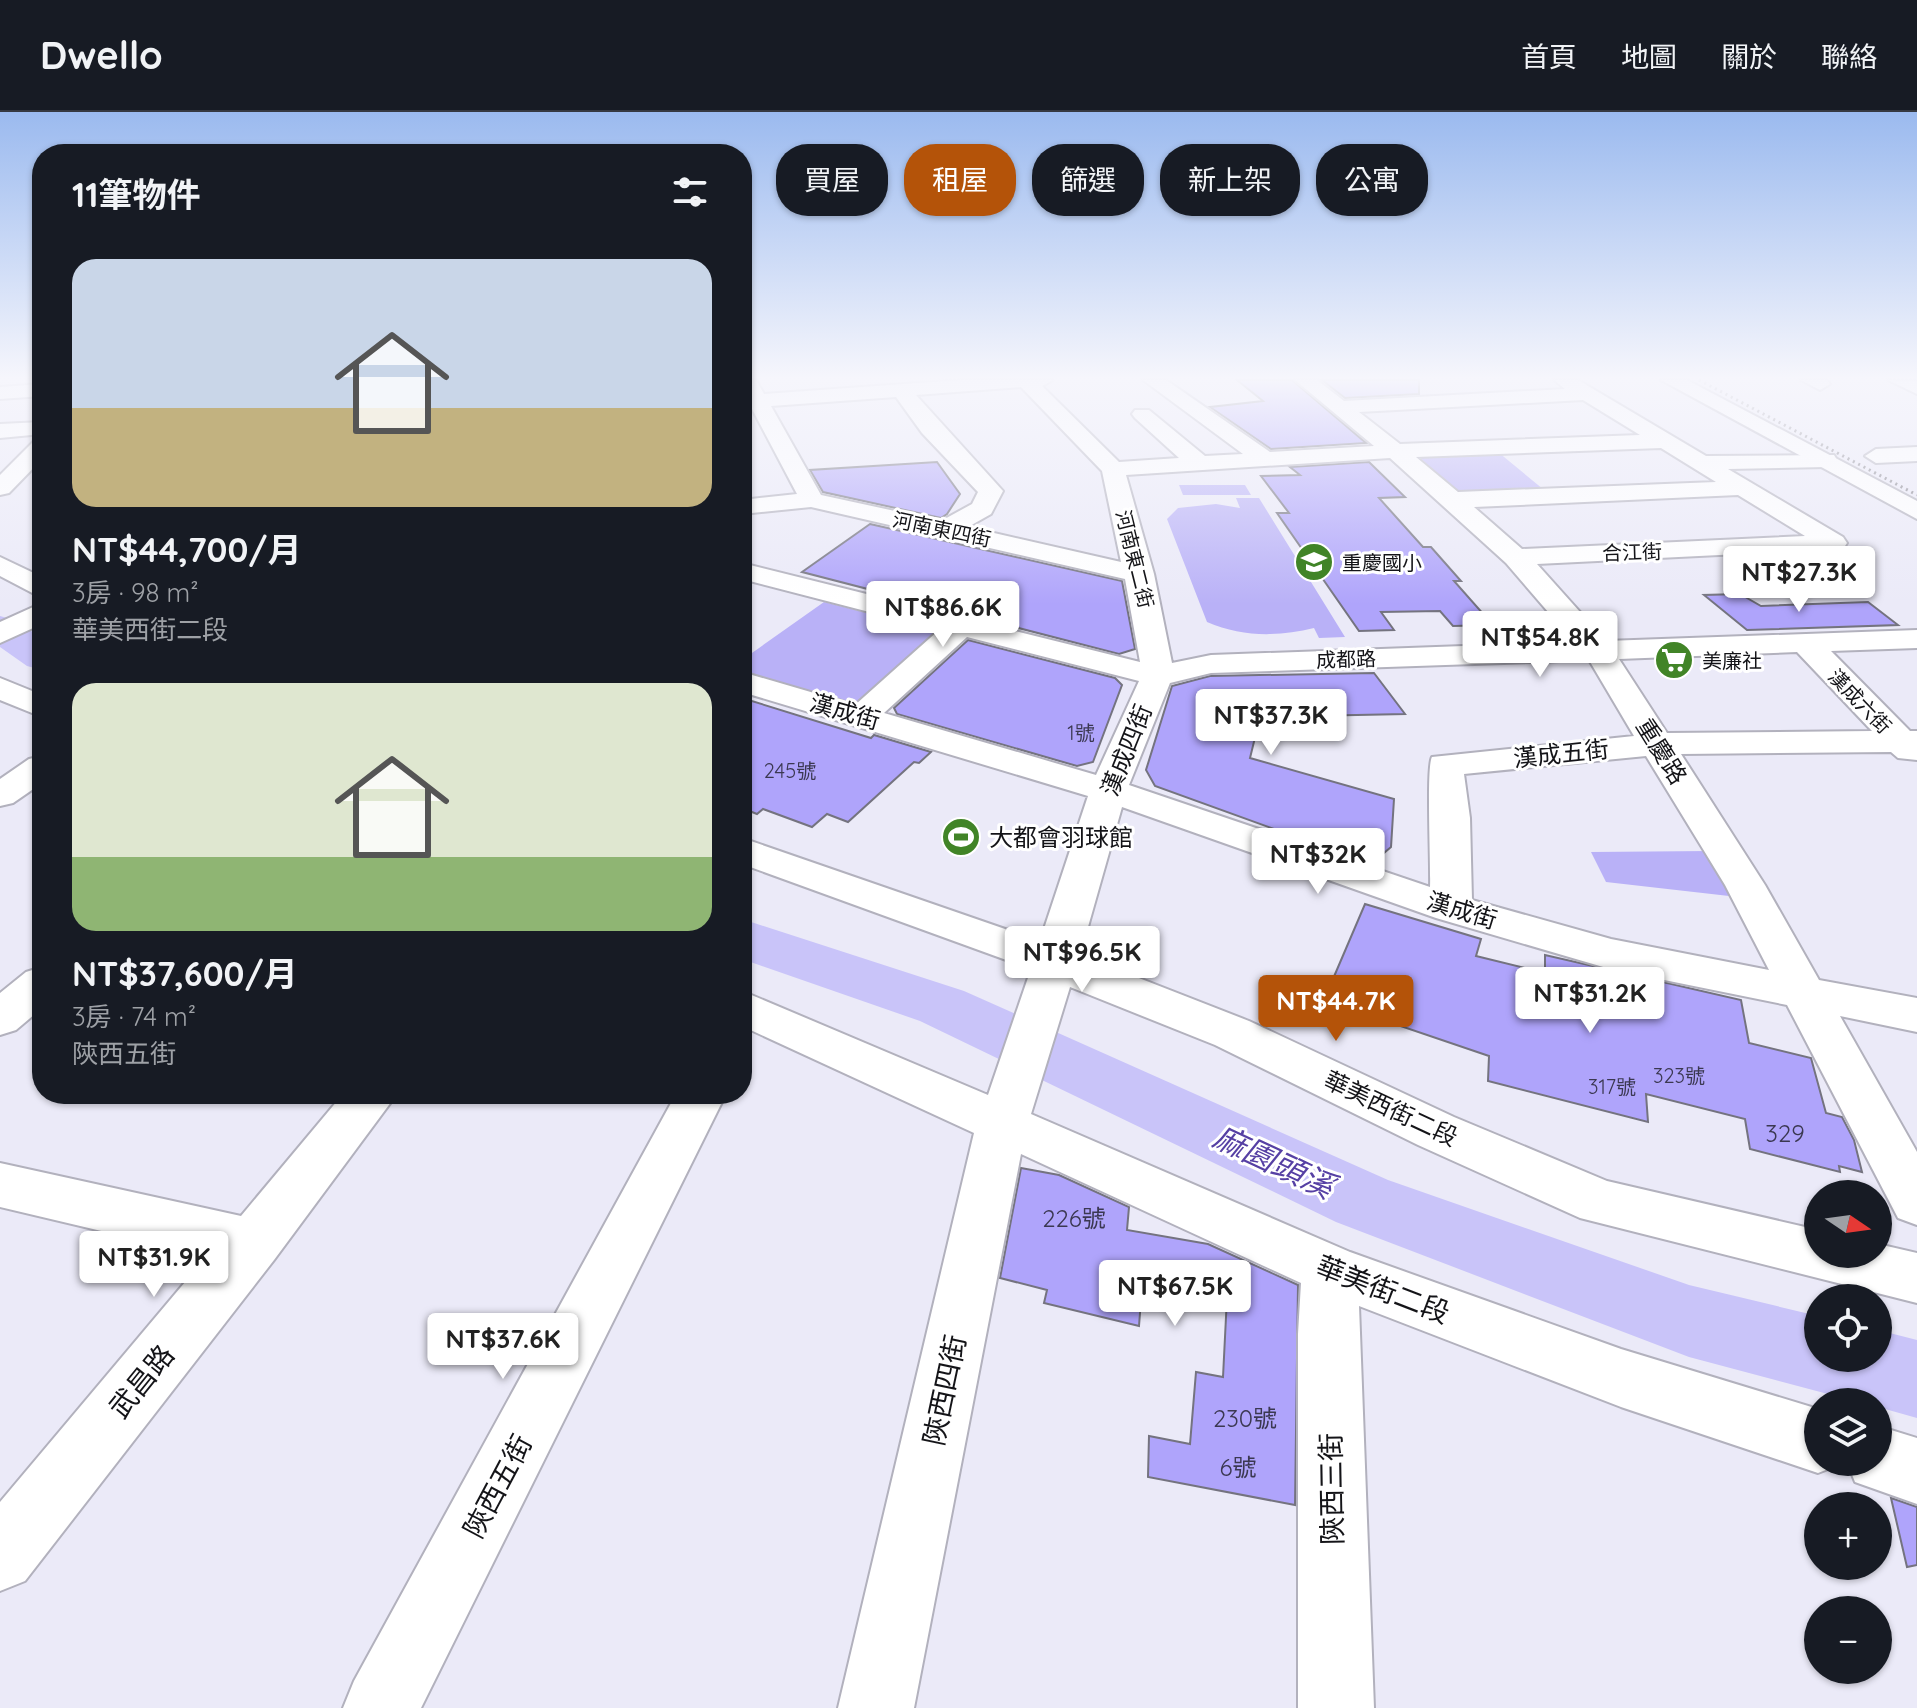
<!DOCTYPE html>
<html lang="zh-TW">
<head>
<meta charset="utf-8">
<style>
  :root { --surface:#171b24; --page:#242831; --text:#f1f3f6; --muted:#9ea1a6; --line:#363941; --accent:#b45309 }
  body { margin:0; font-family:Quicksand,"Noto Sans TC",sans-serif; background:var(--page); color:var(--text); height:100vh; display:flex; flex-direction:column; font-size:30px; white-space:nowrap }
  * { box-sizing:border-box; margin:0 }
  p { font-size:26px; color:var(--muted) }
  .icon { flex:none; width:44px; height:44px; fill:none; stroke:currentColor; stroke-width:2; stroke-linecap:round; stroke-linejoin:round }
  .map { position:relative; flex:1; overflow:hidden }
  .side { position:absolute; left:32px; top:32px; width:720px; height:960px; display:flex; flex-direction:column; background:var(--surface); border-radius:32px; box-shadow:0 2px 6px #0004 }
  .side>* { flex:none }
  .banner { position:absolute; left:776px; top:32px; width:760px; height:72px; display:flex; gap:16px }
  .needle { width:52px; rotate:103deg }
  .controls { position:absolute; left:1804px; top:1068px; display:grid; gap:16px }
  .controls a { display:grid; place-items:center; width:88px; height:88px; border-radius:50%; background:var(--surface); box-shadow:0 2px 6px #0004; font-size:40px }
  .price { position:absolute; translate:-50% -68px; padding:0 18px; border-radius:8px; background:#fff; color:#222; font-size:26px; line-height:52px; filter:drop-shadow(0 2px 4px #0008) }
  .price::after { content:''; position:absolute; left:50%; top:48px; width:24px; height:18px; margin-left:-12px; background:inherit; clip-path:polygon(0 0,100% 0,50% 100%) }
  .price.selected { background:var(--accent); color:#fff }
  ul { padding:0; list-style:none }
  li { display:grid; align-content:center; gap:16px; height:424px; padding:0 40px }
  li span { display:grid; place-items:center; height:248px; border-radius:24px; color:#555 }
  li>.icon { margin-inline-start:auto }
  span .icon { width:144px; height:144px; fill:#fffc; stroke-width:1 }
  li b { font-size:34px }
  h2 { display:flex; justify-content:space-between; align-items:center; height:96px; padding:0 40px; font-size:34px }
  .tag { padding:0 28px; border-radius:32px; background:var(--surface); box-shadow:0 2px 6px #0004; font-size:28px; line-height:72px }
  .tag.selected { background:var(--accent); color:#fff }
  header { display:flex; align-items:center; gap:48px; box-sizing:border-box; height:112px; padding:0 40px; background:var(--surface); border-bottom:2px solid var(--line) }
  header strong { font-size:38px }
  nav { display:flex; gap:44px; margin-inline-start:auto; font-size:28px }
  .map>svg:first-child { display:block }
</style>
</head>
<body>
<header>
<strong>Dwello</strong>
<nav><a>首頁</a><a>地圖</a><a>關於</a><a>聯絡</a></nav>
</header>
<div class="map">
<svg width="1917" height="1596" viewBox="0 0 1917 1596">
  <rect width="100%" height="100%" fill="#ebeaf8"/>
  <path fill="#b9b1f7" d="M 1498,340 L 1549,382 L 1461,384 L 1416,342 Z
    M 1179,373 L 1245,373 L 1251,383 L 1183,383 Z
    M 1236,386 L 1259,386 L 1345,525 L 1319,526 L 1314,516 C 1277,525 1242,525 1207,510 L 1167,407 L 1178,396 L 1216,392 L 1240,396 Z
    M 824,490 L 946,521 L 859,594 L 742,560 L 742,548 Z
    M 1710,739 L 1729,784 L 1606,770 L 1591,740 Z"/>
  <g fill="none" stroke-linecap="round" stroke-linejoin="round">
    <path fill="#c9c4f9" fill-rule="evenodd" d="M 0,504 L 14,508 L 42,526 L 42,558 L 27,554 L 0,535 Z
      M 742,807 L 964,879 L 1388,1068 L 1689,1173 L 1818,1204 L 1818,1246 L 1878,1246 L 1878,1218 L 1917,1228 L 1917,1306 L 1878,1295 L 1878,1290 L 1858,1290 L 1689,1245 L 1336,1110 L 920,909 L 742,847 Z"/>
  </g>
  <path fill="#afa4fb" stroke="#74737f" stroke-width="2" d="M 1237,268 L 1292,268 L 1366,331 L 1271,337 L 1210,295 L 1263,289 Z
    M 1322,268 L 1419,268 L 1419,282 L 1345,286 Z
    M 937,350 L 960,382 L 947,402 L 941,406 L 823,380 L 810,358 Z
    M 1369,350 L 1405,385 L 1379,386 L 1423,435 L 1431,435 L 1461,469 L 1454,469 L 1493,513 L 1453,514 L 1440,499 L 1381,500 L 1394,518 L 1359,519 L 1277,401 L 1289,401 L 1261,364 L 1300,363 L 1290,355 Z
    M 870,412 L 1122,469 L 1135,537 L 1119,542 L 802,460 Z
    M 1740,482 L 1761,494 L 1868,490 L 1898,513 L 1747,518 L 1704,483 Z
    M 968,528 L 1115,566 L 1122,573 L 1093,650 L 1077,654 L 897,602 L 894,596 Z
    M 1374,561 L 1405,602 L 1260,605 L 1250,646 L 1394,687 L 1391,735 L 1371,752 L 1155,674 L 1146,658 L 1172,574 L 1210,564 Z
    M 742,586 L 871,626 L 874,623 L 931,640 L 919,651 L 914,650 L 848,710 L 827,702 L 812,715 L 763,697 L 757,702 L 742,696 Z
    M 1365,792 L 1481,827 L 1476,844 L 1545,861 L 1545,843 L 1741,888 L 1749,931 L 1811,946 L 1826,1001 L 1842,1005 L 1854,1028 L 1862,1060 L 1839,1054 L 1840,1060 L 1750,1037 L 1745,1007 L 1646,982 L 1648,1010 L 1488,969 L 1489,944 L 1324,888 Z
    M 1021,1056 L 1059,1063 L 1129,1095 L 1127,1118 L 1208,1132 L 1298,1173 L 1295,1393 L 1148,1365 L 1149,1324 L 1190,1332 L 1196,1260 L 1223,1265 L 1227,1185 L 1142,1175 L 1139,1214 L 1044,1191 L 1047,1178 L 1000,1166 Z
    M 1891,1386 L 1917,1395 L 1917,1453 L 1907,1455 Z"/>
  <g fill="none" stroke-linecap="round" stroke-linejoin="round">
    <g stroke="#b2b1bd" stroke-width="4">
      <path id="minor" d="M 742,268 L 756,268 L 764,282 L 960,268 L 1053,268 L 1042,274 L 1119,350 L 1179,346 L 1135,306 L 1132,302 L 1135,298 L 1149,298 L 1205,344 L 1243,342 L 1143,268 L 1166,268 L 1270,340 L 1374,334 L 1295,268 L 1317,268 L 1344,289 L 1565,277 L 1554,268 L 1578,268 L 1706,344 L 1834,343 L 1837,348 L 1826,355 L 1728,357 L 1843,425 L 1847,431 L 1843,437 L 1537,452 L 1606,529 L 1917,518 L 1917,536 L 1831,539 L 1910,619 L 1917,619 L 1917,648 L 1898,646 L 1891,640 L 1681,642 L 1765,773 L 1819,868 L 1917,886 L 1917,920 L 1840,904 L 1917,1040 L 1917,1113 L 1898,1106 L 1787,893 L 1610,857 L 1436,806 L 1122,695 L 1080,843 L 1249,909 L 1454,1005 L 1607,1069 L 1818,1118 L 1818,1142 L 1878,1142 L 1878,1132 L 1917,1141 L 1917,1191 L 1580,1106 L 1418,1033 L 1215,933 L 1070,875 L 1031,1002 L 1350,1140 L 1621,1237 L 1818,1297 L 1818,1350 L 1841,1352 L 1818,1361 L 1621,1295 L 1359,1194 L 1374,1596 L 1298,1596 L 1298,1222 L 1301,1171 L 1021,1042 L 914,1596 L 838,1596 L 974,1021 L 742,914 L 742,879 L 988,983 L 1031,857 L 742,752 L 742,726 L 1040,829 L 1088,684 L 742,580 L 742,560 L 855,593 L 939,518 L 742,467 L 742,451 L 1140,550 L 1125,467 L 811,395 L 742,402 L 742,388 L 797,382 L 751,295 L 742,296 L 745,284 ZM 1021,275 L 1102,359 L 1121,450 L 968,415 L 991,402 L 1003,379 L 916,283 ZM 896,285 L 922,321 L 978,380 L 972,392 L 941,409 L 821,383 L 771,294 ZM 1583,288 L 1640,323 L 1400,332 L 1359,300 ZM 1661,336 L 1716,370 L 1458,380 L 1416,345 ZM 1390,346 L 1506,451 L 1574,530 L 1211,543 L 1172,551 L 1154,462 L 1126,363 ZM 1738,383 L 1805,424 L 1522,437 L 1474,395 ZM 967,525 L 1139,569 L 1096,663 L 884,601 ZM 1797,540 L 1872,619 L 1667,621 L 1619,547 ZM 1589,548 L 1634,624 L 1432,645 C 1426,655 1431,753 1430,775 L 1129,673 L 1170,571 L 1211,561 ZM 1646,644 L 1725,773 L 1769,858 L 1611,827 L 1472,788 L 1470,706 L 1464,662 Z
        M 1801,268 L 1827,268 L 1830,272 L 1820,278 Z
        M 1888,268 L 1917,269 L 1917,282 Z
        M 42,272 L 42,284 L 0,287 L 0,275 Z
        M 42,310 L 42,322 L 0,326 L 0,312 Z
        M 42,327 L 42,347 L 9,381 L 0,383 L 0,363 L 34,329 Z
        M 1917,335 L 1917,349 L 1876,351 L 1865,344 L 1876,337 Z
        M 0,445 L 42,465 L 42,486 L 0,464 Z
        M 42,491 L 42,512 L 0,531 L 0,510 Z
        M 0,566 L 42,583 L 42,605 L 0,588 Z
        M 42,644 L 42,671 L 13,691 L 0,694 L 0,667 L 29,647 Z
        M 42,855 L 42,896 L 16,918 L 0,923 L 0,881 L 26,860 Z
        M 343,982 L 397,982 L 274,1148 L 25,1469 L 0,1479 L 0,1390 L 207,1144 L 0,1095 L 0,1051 L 241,1104 Z
        M 676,982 L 726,982 L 421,1596 L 343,1596 L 354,1569 Z
        M 1878,1314 L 1917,1326 L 1917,1392 L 1855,1370 L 1847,1350 L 1878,1350 Z"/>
    </g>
    <g stroke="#b2b1bd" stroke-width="4">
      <path id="major" d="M 1661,268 L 1687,268 L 1917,389 L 1917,407 Z"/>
    </g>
    <use href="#minor" fill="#fff" fill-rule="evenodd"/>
    <use href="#major" fill="#fff" fill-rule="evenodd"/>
    <path stroke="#83828b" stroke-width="3" stroke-dasharray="2 4" stroke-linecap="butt" d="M 1699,268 L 1917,383"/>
  </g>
  <linearGradient id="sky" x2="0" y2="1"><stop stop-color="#9bbaef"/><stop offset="0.54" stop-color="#f6f6fc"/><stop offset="1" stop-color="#f6f6fc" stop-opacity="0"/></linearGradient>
  <rect width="1917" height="492" fill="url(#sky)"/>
  <defs>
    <g id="school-disc" transform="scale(2)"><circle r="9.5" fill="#418427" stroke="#fff"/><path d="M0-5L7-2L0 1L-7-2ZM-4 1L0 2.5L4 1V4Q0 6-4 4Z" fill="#fff"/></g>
    <g id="supermarket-disc" transform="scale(2)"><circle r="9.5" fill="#418427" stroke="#fff"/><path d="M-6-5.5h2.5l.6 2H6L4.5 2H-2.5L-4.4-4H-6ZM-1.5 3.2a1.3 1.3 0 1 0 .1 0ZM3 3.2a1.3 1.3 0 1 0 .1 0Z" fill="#fff"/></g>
    <g id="stadium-disc" transform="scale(2)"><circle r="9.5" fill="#418427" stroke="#fff"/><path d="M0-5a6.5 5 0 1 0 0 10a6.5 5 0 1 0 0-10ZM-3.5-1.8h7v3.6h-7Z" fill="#fff"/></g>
  </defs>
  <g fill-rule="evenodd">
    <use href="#school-disc" x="1314" y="450"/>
    <use href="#supermarket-disc" x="1674" y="548"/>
    <use href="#stadium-disc" x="961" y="725"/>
  </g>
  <g text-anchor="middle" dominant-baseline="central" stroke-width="6" stroke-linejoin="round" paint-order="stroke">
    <g font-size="20" fill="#141418" stroke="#fff">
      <text transform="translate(942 417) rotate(12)">河南東四街</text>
      <text transform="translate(1632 440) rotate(-2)">合江街</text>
      <text transform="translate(1135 447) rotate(76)">河南東二街</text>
      <text transform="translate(1346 547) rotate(-2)">成都路</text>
      <text transform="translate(1860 589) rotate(46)">漢成六街</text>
    </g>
    <g font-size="20" fill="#141418" stroke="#fff" text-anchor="start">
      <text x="1342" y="450">重慶國小</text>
      <text x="1702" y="548">美廉社</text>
    </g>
    <g font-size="20" fill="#3b3851">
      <text x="1081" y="620">1號</text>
      <text x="790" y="658">245號</text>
      <text x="1679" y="963">323號</text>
      <text x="1612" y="974">317號</text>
    </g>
    <g font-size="24" fill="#141418" stroke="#fff">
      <text transform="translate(845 599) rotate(16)">漢成街</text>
      <text transform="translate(1126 638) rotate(-68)">漢成四街</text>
      <text transform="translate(1662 639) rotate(58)">重慶路</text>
      <text transform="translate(1561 641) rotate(-6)">漢成五街</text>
      <text transform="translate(1462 798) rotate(17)">漢成街</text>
      <text transform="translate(1391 996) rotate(25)">華美西街二段</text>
    </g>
    <g font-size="24" fill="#141418" stroke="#fff" text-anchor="start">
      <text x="989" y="725">大都會羽球館</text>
    </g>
    <g font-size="24" fill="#3b3851">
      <text x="1785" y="1021">329</text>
      <text x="1074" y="1106">226號</text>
      <text x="1245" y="1306">230號</text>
      <text x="1238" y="1355">6號</text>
    </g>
    <g font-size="28" fill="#141418" stroke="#fff">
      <text transform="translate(1383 1177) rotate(21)">華美街二段</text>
      <text transform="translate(141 1269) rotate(-51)">武昌路</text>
      <text transform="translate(944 1278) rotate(-78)">陝西四街</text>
      <text transform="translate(497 1374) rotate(-62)">陝西五街</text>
      <text transform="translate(1331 1377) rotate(-91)">陝西三街</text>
    </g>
    <g font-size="32" font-style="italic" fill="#5640a4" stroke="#fff">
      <text transform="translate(1274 1049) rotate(25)">麻園頭溪</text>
    </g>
  </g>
</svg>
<div class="controls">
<a><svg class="needle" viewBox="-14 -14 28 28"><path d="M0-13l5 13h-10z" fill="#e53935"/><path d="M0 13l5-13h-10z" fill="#9ea1a6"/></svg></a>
<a><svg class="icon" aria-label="locate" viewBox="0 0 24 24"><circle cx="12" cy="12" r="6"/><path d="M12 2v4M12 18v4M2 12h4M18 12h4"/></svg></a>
<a><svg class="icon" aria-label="layers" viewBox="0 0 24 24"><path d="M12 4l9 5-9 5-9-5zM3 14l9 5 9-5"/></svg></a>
<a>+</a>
<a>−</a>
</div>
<b class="price" style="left:1799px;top:502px">NT$27.3K</b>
<b class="price" style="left:943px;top:537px">NT$86.6K</b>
<b class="price" style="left:1540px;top:567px">NT$54.8K</b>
<b class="price" style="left:1271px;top:645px">NT$37.3K</b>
<b class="price" style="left:1318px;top:784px">NT$32K</b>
<b class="price" style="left:1082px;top:882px">NT$96.5K</b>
<b class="price" style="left:1590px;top:923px">NT$31.2K</b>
<b class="price selected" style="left:1336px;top:931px">NT$44.7K</b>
<b class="price" style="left:154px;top:1187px">NT$31.9K</b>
<b class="price" style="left:1175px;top:1216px">NT$67.5K</b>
<b class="price" style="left:503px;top:1269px">NT$37.6K</b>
<div class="banner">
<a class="tag">買屋</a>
<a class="tag selected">租屋</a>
<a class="tag">篩選</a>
<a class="tag">新上架</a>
<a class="tag">公寓</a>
</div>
<section class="side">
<h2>11筆物件<svg class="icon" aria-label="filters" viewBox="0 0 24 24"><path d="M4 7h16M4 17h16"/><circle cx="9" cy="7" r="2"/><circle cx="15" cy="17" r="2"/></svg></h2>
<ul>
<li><span style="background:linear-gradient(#c9d6e8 60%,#c2b280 0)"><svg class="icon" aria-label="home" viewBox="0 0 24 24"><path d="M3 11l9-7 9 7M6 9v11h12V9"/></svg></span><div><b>NT$44,700/月</b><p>3房 · 98 m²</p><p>華美西街二段</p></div></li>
<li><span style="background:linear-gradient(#dfe7d0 70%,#8fb573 0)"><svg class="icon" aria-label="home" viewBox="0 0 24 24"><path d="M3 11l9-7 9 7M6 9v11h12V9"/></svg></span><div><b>NT$37,600/月</b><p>3房 · 74 m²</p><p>陝西五街</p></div></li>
</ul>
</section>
</div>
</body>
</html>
